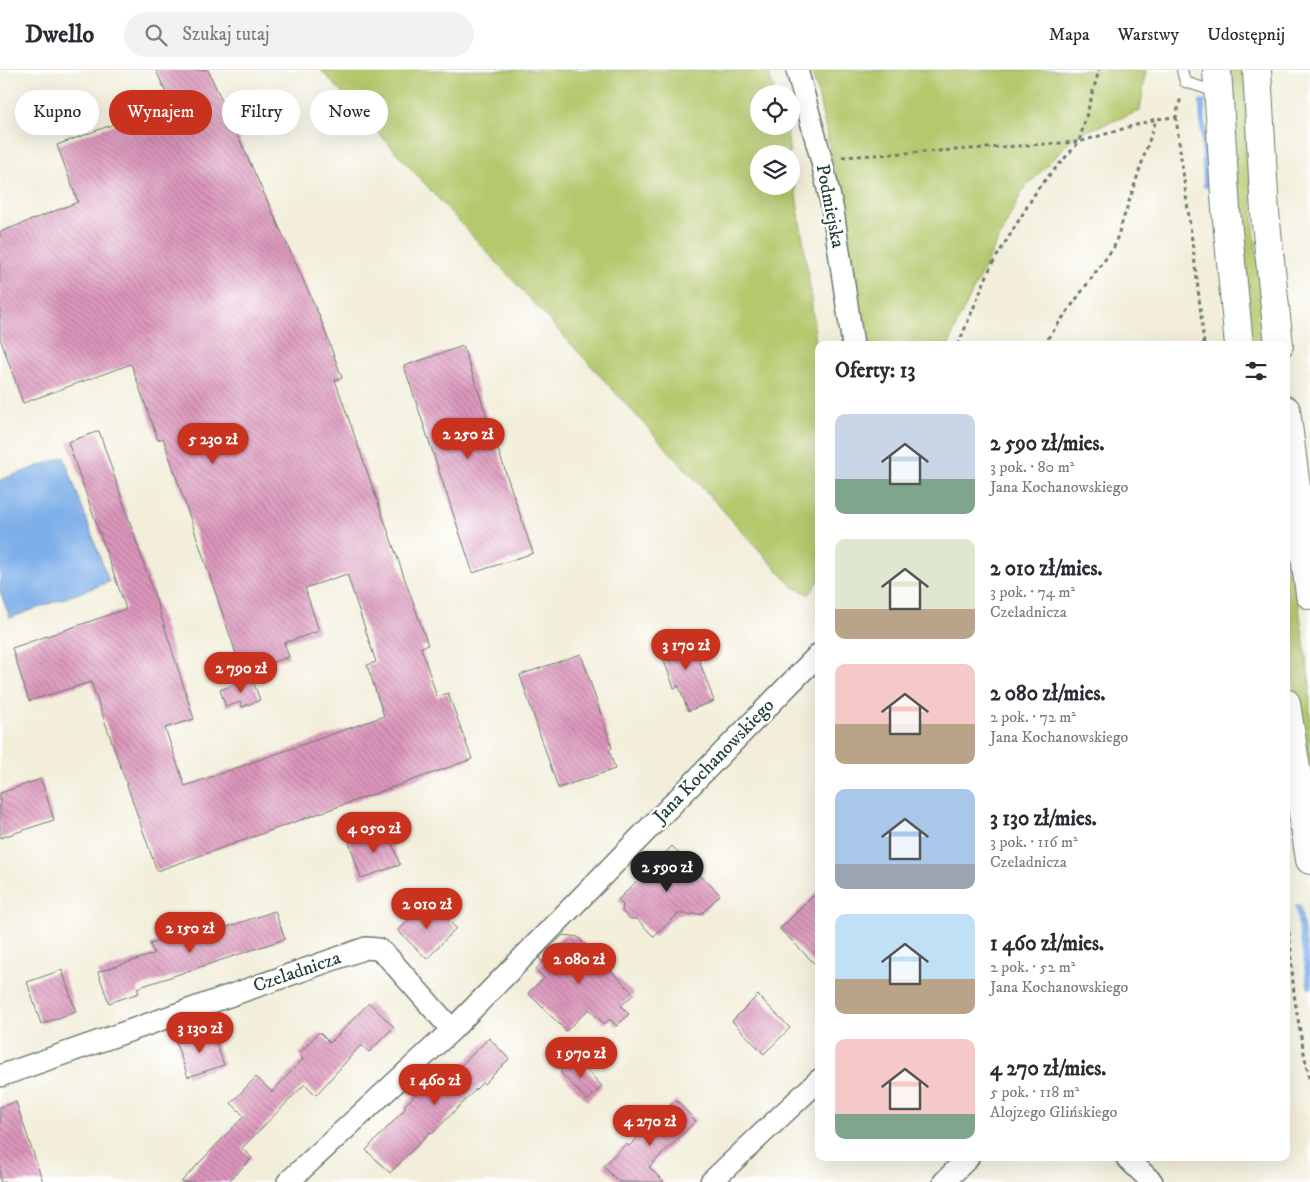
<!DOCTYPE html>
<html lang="pl">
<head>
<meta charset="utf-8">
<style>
  :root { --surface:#fff; --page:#f2f2f3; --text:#2b2b33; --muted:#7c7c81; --line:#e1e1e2; --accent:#c8321e }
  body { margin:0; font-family:"IM FELL DW Pica",serif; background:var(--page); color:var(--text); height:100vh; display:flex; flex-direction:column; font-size:19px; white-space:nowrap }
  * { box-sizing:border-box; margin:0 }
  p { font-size:16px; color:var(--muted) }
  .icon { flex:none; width:28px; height:28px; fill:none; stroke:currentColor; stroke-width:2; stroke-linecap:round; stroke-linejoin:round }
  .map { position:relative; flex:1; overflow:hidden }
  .panel { position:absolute; left:815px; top:271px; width:475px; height:820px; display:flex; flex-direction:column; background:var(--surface); border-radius:10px; box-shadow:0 5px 20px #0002 }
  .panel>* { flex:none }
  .guide { position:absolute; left:15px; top:20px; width:475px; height:45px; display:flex; gap:10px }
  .tools { position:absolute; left:750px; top:15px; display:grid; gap:10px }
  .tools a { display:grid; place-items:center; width:50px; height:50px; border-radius:50%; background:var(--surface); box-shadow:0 5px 20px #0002; font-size:25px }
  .price { position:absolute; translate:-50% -42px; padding:0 11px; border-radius:18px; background:var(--accent); color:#fff; font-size:16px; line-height:32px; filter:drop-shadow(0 1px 2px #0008) }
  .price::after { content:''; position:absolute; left:50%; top:30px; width:15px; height:11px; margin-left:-8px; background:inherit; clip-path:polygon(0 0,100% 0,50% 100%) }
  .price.on { background:#222; color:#fff }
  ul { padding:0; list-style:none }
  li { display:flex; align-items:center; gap:15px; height:125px; padding:0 20px }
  li span { display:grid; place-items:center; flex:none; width:140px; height:100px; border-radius:10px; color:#555 }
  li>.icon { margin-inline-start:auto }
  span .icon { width:60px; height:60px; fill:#fffc; stroke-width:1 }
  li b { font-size:21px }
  h2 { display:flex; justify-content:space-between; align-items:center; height:60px; padding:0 20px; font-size:21px }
  .tag { padding:0 18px; border-radius:22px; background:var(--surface); box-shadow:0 5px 20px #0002; font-size:18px; line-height:45px }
  .tag.on { background:var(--accent); color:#fff }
  header { display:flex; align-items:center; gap:30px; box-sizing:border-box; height:70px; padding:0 25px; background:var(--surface); border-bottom:1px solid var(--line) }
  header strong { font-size:24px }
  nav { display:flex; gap:28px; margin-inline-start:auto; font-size:18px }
  .search { width:350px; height:45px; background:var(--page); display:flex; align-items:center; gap:12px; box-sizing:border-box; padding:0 18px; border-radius:28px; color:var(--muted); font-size:19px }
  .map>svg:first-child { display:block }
</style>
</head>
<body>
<header>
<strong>Dwello</strong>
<div class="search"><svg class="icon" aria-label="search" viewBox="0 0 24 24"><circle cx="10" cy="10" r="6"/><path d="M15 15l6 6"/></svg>Szukaj tutaj</div>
<nav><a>Mapa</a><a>Warstwy</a><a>Udostępnij</a></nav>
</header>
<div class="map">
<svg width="1310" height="1112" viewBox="0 0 1310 1112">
  <defs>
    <pattern id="building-back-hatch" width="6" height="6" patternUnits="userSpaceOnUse" patternTransform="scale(1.25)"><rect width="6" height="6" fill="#dc95bb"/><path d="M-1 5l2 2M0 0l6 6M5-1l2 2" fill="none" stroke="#b27b99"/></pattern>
  </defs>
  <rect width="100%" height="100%" fill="#fff"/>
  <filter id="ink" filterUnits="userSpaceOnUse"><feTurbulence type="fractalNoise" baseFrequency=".02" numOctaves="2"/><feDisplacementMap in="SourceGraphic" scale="10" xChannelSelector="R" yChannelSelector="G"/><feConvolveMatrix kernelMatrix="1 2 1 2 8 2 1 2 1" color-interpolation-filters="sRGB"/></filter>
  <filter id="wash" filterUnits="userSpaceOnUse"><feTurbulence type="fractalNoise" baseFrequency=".0096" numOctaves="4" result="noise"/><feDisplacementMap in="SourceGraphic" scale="20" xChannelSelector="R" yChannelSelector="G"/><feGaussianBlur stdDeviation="1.12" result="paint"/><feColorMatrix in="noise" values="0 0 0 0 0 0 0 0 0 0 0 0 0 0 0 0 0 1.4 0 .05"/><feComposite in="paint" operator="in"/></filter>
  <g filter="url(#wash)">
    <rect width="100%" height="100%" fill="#f2eeda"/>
    <path fill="#b4c86c" stroke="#6a8250" d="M 321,0 L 768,0 L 775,24 L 759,24 L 759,56 L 786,56 L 790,84 L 759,84 L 759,116 L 791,116 L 791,92 L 809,209 L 819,302 L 819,511 L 809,524 L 793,517 Z
      M 810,0 L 1146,0 L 1140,41 L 1076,65 L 1023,120 L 958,251 L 949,275 L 859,275 L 834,99 L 817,19 Z
      M 1227,0 L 1243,0 L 1253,144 L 1266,275 L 1249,275 Z
      M 1286,446 L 1310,615 L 1310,724 L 1286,564 Z"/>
    <path fill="#7dafe9" stroke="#4e768e" d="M 64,387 L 109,512 L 10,548 L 0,521 L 0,410 Z"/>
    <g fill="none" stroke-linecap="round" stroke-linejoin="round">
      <path stroke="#7dafe9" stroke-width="6" d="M 1202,32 L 1206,115
        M 1298,837 L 1310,916"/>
    </g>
    <g id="blocks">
      <path fill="url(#building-back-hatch)" d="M 156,0 L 208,0 L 319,245 L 342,308 L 335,310 L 428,575 L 421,577 L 437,627 L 448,623 L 472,689 L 157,801 L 91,612 L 29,631 L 12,578 L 126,539 L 68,372 L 99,361 L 156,530 L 194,649 L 165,658 L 185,716 L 384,646 L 367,595 L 376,592 L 347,504 L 305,518 L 319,561 L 284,573 L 289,587 L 242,601 L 163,368 L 158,370 L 131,294 L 23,333 L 0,268 L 0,162 L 78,132 L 57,75 L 136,46 L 134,41 L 168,28 Z
        M 463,276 L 533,483 L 473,503 L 404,296 Z
        M 689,563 L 714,631 L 688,641 L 679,616 L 674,618 L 658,574 Z
        M 581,584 L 612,678 L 609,680 L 615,699 L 558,718 L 520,605 Z
        M 252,608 L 260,630 L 242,637 L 240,632 L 226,637 L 220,620 Z
        M 41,709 L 54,750 L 0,768 L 0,723 Z
        M 387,759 L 400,795 L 361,808 L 349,772 Z
        M 672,776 L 720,825 L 701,844 L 678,844 L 654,867 L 637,849 L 630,849 L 622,841 L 623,835 L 618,830 L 648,800 L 648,794 L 657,785 L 663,785 Z
        M 819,820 L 819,898 L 780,859 Z
        M 428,830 L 456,858 L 427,889 L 398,861 Z
        M 275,841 L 285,869 L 137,918 L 139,923 L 109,933 L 98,902 L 154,884 L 150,874 L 218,851 L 221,859 Z
        M 563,865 L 578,867 L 634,924 L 621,936 L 629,944 L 617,956 L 610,949 L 604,954 L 589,939 L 566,961 L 528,923 L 544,908 L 536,899 L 543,892 L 539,888 Z
        M 62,900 L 76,942 L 41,954 L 27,912 Z
        M 758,925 L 790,958 L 764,984 L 732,951 Z
        M 369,933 L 394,957 L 369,982 L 361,975 L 316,1025 L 305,1014 L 242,1078 L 252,1088 L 228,1112 L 181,1112 L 244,1046 L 231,1033 L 256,1007 L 272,1022 L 303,989 L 299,984 L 319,962 L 330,973 Z
        M 212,961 L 224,995 L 188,1007 L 176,973 Z
        M 489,968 L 509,989 L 484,1014 L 482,1013 L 432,1064 L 430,1062 L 390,1103 L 366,1080 L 406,1038 L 404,1036 L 435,1005 L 443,1013 Z
        M 574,987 L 602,1016 L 587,1031 L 560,1002 Z
        M 676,1030 L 696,1051 L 649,1097 L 664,1112 L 619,1112 L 603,1096 L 626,1074 L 629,1076 Z
        M 16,1032 L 43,1112 L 0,1112 L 0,1037 Z"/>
    </g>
  </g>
  <g filter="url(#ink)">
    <use href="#blocks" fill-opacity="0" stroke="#697b6e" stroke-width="1"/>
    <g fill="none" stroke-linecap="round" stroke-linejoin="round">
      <g stroke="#697b6e" stroke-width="12">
        <path id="lane" d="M 1182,0 L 1185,12 L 1217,22"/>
      </g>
      <g stroke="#697b6e" stroke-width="24">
        <path id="street" d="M 797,0 L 821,88 L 833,141 L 853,275
          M 0,1006 L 366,878 L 378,879 L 387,886 L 452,960
          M 1127,1088 L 1152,1112
          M 288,1112 L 452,960 L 819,584
          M 711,1112 L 819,1010
          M 944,1112 L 968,1088"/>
      </g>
      <g stroke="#697b6e" stroke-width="30">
        <path id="primary" d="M 1217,0 L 1226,140 L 1239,275
          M 1257,0 L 1265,143 L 1279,275
          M 1286,340 L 1310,525
          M 1286,633 L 1310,790"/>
      </g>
      <path stroke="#697b6e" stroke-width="3" stroke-dasharray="4 4" stroke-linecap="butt" d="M 1176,47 C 1185,123 1197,199 1204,275
        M 842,87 L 1079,72 L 1156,49 L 1176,47 L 1181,27
        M 958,275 L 991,196 L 1039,117 L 1079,72 L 1099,0
        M 1043,275 L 1114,177 L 1156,50
        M 1286,846 C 1292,871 1291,897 1294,923 C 1298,953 1304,983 1310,1013"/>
      <use href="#lane" stroke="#fff" stroke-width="10"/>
      <use href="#street" stroke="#fff" stroke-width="21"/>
      <use href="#primary" stroke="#fff" stroke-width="28"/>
    </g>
  </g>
  <g text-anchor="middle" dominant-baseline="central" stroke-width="5" stroke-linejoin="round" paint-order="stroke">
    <g font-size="19" fill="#1f3d34" stroke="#fff">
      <text transform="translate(830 136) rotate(79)">Podmiejska</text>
      <text transform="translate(714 691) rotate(-46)">Jana Kochanowskiego</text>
      <text transform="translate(297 902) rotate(-19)">Czeladnicza</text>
    </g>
  </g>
</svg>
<div class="tools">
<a><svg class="icon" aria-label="locate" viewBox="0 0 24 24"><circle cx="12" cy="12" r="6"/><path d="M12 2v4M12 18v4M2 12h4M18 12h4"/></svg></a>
<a><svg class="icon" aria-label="layers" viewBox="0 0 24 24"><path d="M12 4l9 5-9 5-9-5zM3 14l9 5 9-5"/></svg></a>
</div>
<b class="price" style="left:468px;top:390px">2 250 zł</b>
<b class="price" style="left:213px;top:395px">5 230 zł</b>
<b class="price" style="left:686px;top:601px">3 170 zł</b>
<b class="price" style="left:241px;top:624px">2 790 zł</b>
<b class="price" style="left:374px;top:784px">4 050 zł</b>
<b class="price on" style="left:667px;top:823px">2 590 zł</b>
<b class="price" style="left:427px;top:860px">2 010 zł</b>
<b class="price" style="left:190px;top:884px">2 150 zł</b>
<b class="price" style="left:579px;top:915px">2 080 zł</b>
<b class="price" style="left:200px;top:984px">3 130 zł</b>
<b class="price" style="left:581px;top:1009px">1 970 zł</b>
<b class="price" style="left:435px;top:1036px">1 460 zł</b>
<b class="price" style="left:650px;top:1077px">4 270 zł</b>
<div class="guide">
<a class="tag">Kupno</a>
<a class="tag on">Wynajem</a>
<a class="tag">Filtry</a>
<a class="tag">Nowe</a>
</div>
<section class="panel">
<h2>Oferty: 13<svg class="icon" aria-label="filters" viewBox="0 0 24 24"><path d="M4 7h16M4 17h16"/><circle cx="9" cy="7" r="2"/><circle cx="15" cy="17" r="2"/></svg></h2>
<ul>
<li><span style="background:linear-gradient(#c9d6e8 65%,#7fa58c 0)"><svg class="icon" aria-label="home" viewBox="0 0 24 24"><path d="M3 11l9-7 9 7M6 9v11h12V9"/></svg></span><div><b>2 590 zł/mies.</b><p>3 pok. · 80 m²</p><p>Jana Kochanowskiego</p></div></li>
<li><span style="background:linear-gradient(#dfe7d0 70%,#b9a48a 0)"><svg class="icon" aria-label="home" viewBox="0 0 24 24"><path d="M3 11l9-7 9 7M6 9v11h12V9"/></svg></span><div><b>2 010 zł/mies.</b><p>3 pok. · 74 m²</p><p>Czeladnicza</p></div></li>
<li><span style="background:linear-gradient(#f6c9c9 60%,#b9a48a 0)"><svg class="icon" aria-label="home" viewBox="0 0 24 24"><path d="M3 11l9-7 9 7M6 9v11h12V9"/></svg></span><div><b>2 080 zł/mies.</b><p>2 pok. · 72 m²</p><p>Jana Kochanowskiego</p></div></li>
<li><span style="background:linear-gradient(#a9c7e8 75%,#9aa5b1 0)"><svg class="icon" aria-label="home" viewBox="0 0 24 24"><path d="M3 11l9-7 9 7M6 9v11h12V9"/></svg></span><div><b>3 130 zł/mies.</b><p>3 pok. · 116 m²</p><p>Czeladnicza</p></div></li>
<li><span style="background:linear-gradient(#bfe0f5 65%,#b9a48a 0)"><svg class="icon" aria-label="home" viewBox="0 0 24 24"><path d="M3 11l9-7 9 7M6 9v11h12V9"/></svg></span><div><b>1 460 zł/mies.</b><p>2 pok. · 52 m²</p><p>Jana Kochanowskiego</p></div></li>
<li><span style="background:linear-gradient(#f6c9c9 75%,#7fa58c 0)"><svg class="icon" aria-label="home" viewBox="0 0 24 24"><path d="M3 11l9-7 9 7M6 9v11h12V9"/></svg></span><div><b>4 270 zł/mies.</b><p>5 pok. · 118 m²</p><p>Alojzego Glińskiego</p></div></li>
</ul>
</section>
</div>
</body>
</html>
